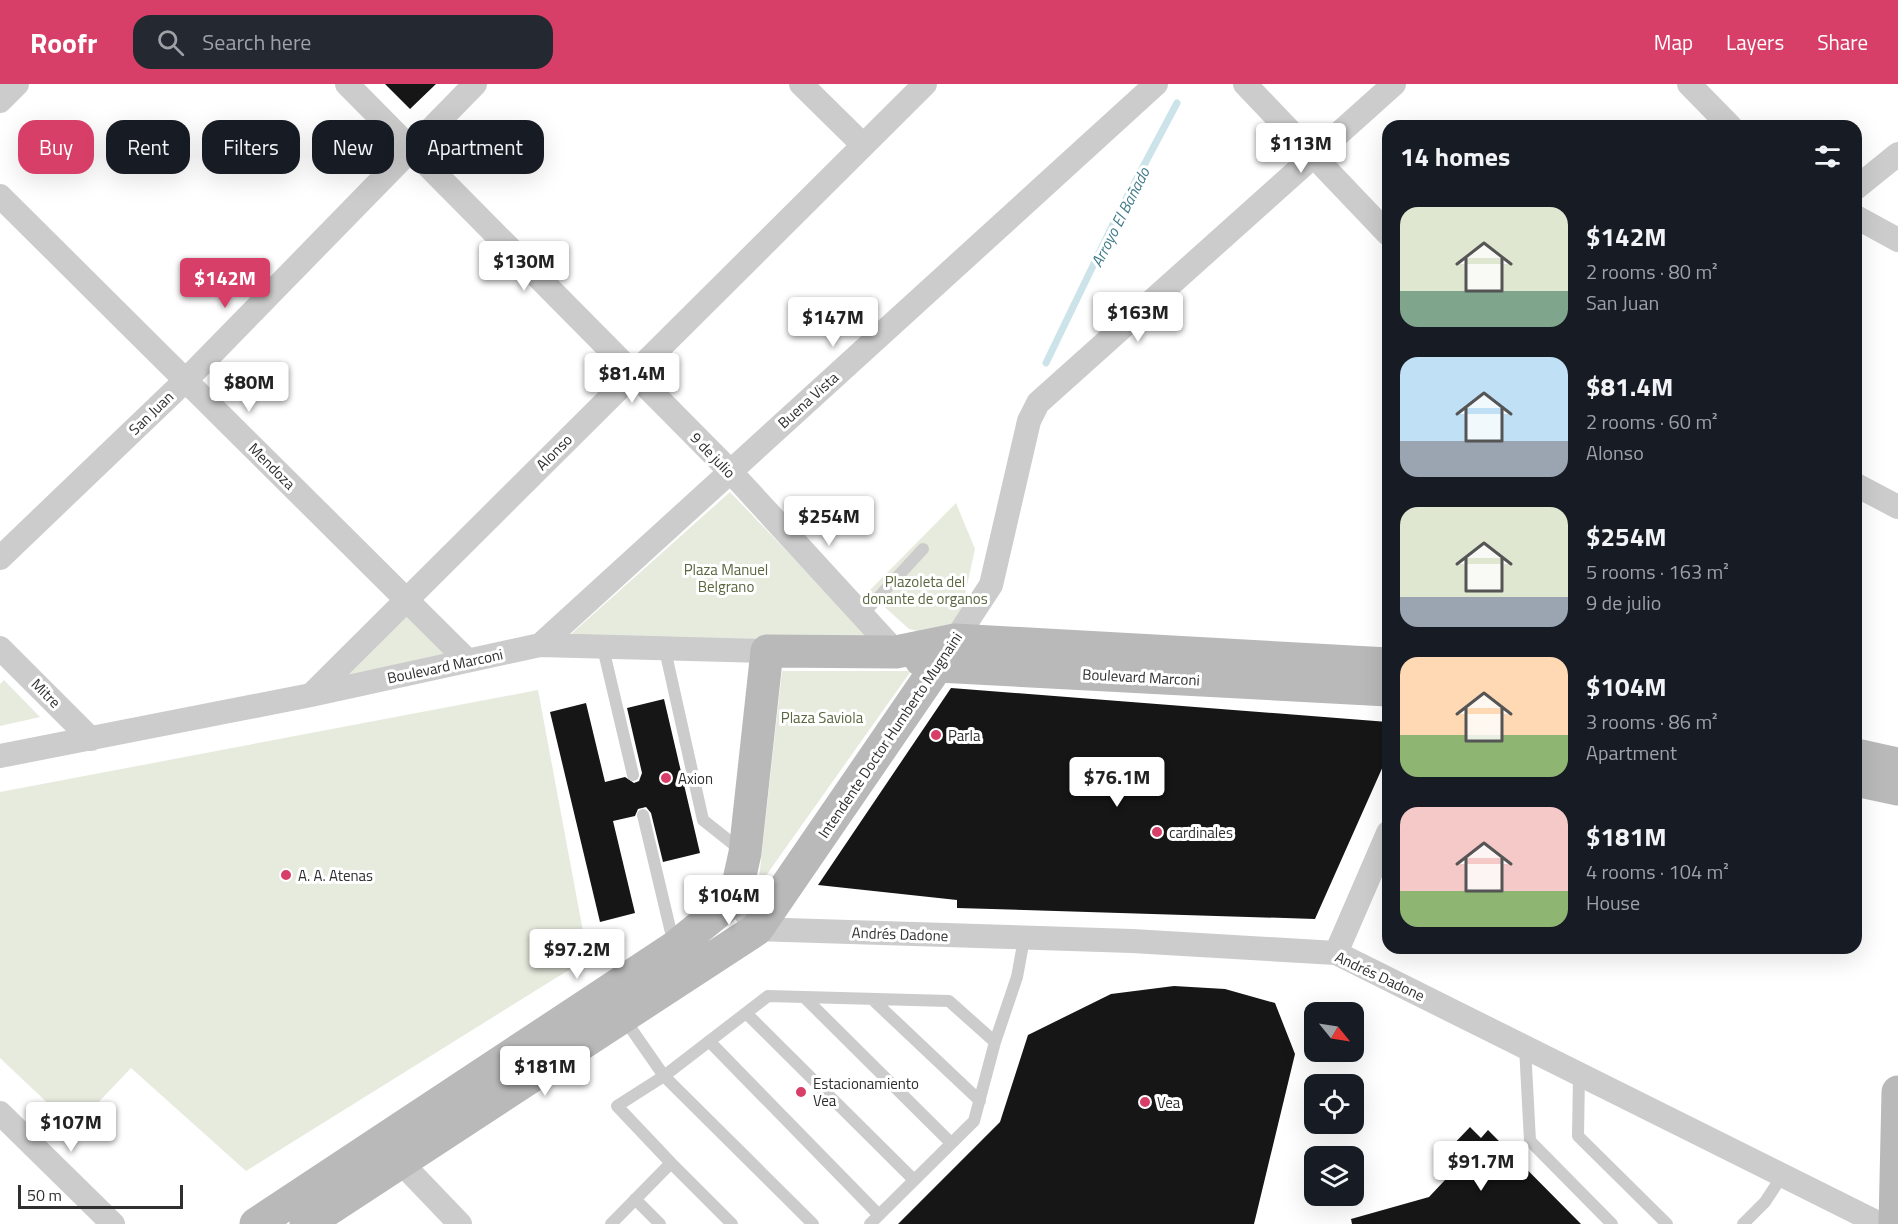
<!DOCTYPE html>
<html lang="en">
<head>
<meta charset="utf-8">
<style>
  :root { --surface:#171b24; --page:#242831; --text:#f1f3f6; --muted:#9ea1a6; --accent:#d83f68 }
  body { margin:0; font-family:"Titillium Web",sans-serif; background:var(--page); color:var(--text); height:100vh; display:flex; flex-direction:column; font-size:22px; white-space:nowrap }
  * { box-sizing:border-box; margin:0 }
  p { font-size:20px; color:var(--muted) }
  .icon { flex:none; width:33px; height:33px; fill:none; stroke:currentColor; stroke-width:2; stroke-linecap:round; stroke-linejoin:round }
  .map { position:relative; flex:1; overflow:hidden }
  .drawer { position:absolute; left:1382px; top:36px; width:480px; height:834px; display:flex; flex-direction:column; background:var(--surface); border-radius:18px; box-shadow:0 6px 24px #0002 }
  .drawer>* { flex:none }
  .guide { position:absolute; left:18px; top:36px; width:570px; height:54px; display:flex; gap:12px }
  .needle { width:39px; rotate:120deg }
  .fabs { position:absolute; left:1304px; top:918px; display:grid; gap:12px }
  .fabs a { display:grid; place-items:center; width:60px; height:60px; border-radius:12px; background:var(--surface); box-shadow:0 6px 24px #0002; font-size:30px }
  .scale { position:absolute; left:18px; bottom:15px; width:165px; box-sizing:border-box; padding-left:6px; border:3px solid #2f2f2f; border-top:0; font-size:16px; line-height:21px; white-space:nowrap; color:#2f2f2f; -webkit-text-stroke:4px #fff; paint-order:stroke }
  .price { position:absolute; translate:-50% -51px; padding:0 14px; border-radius:6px; background:#fff; color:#222; font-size:20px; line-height:39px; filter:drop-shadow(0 2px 3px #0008) }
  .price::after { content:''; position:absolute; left:50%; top:36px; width:18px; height:14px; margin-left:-9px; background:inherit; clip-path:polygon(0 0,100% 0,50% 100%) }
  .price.on { background:var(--accent); color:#fff }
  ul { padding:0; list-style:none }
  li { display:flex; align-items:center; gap:18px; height:150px; padding:0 18px }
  li span { display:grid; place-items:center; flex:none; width:168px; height:120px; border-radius:18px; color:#555 }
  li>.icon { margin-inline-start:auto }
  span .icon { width:72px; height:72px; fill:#fffc; stroke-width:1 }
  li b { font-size:26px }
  h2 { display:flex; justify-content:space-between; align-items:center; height:72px; padding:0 18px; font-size:26px }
  .tag { padding:0 21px; border-radius:18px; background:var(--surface); box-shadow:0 6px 24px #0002; font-size:21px; line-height:54px }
  .tag.on { background:var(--accent); color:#fff }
  header { display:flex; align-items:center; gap:36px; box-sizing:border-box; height:84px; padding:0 30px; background:var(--accent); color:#fff }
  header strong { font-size:28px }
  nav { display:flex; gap:33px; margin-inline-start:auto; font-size:21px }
  .search { width:420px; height:54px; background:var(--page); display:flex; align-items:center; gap:15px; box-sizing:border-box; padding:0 21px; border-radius:18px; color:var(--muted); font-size:22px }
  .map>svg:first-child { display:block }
</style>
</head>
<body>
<header>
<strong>Roofr</strong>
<div class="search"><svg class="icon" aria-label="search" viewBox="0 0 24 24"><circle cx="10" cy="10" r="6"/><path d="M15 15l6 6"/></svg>Search here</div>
<nav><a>Map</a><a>Layers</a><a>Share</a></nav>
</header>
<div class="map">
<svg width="1898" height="1140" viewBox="0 0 1898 1140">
  <rect width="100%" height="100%" fill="#fff"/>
  <path fill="#e7ebde" d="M 730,408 L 874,558 L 570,551 Z
    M 956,419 L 975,465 L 955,556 L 909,545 L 868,508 Z
    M 406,527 L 451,572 L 331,597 Z
    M 782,587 L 911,587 L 758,803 Z
    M 4,596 L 40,633 L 0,642 L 0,600 Z
    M 538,606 L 588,874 L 246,1087 L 131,984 L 74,1044 L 0,974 L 0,708 Z"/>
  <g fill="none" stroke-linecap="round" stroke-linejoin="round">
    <path stroke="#cbe3e9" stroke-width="7" d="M 1046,279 L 1117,132 L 1177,19"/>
  </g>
  <path fill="#161616" d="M 385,0 L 436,0 L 410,25 Z
    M 951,604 L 1388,638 L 1388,671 L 1315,835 L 957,824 L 957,816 L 818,801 Z
    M 664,615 L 700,769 L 663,778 L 651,729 L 646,723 L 638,725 L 635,732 L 613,737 L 635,829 L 600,838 L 550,628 L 586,619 L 605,698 L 625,693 L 634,699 L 639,697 L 642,689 L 627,624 Z
    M 1174,902 L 1225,905 L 1275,919 L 1295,970 L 1254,1140 L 898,1140 L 1000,1038 L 1028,951 L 1111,910 Z
    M 1470,1043 L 1481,1054 L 1488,1046 L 1581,1140 L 1352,1140 L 1351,1135 L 1429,1113 L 1462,1078 L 1449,1065 Z"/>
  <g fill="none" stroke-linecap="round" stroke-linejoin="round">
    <path stroke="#ccc" stroke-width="12" d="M 863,530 L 923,465
      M 603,564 L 633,691
      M 665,566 L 703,736 L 742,767
      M 643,731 L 674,861
      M 804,913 L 951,1059
      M 872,915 L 980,1017
      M 746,929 L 914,1096
      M 623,933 L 664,992 L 813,1140
      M 709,957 L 879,1131
      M 1525,963 L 1530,1057 L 1612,1140
      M 1579,990 L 1578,1052 L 1667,1140
      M 671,1079 L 732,1140
      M 635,1115 L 660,1140
      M 611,1140 L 671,1079 L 617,1022 L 664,992 L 768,912 L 949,917 L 995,958
      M 870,1140 L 974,1037 L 995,958 L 1017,893 L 1024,855
      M 1743,1140 L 1765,1118 L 1782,1092"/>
    <path stroke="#ccc" stroke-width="24" d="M 347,0 L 730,387 L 896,568
      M 801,0 L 863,61
      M 1245,0 L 1388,150
      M 1689,0 L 1730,42
      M 0,17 L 17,0
      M 1856,104 L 1898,70
      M 0,112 L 467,576
      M 1856,133 L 1898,156
      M 1856,401 L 1898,423
      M 0,474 L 186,296 L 475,0
      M 955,556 L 991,501 L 1029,337 L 1038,319 L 1394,0
      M 540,561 L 1156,0
      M 0,564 L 91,655
      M 311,611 L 925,0
      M 0,672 L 311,611 L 540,561 L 767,567
      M 735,814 L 757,845 L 1132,857 L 1336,869 L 1880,1140
      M 1336,869 L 1388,749
      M 0,1029 L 113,1140
      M 389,1066 L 460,1140"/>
    <path stroke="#b9b9b9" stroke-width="33" d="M 921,576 L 938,582 L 1388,606
      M 1856,671 L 1898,680
      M 1856,696 L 1898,705
      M 256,1140 L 675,863 L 735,814 L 745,769 L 767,567 L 896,568 L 955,556 L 1388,580
      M 306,1140 L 757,845 L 955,556
      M 1895,1140 L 1898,1008"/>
  </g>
  <g fill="#d83f68" stroke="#fff" stroke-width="2">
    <circle cx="936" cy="651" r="6"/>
    <circle cx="666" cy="694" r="6"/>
    <circle cx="1157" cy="748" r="6"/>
    <circle cx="286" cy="791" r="6"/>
    <circle cx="801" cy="1008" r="6"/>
    <circle cx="1145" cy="1018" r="6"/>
  </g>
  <g text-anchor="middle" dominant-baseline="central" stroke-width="6" stroke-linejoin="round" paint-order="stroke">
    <g font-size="15" fill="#2f2f2f" stroke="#fff">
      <text transform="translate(808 316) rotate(-42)">Buena Vista</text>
      <text transform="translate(151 329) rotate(-44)">San Juan</text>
      <text transform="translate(554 368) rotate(-45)">Alonso</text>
      <text transform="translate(713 371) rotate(46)">9 de julio</text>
      <text transform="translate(272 382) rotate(45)">Mendoza</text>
      <text transform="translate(445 582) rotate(-12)">Boulevard Marconi</text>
      <text transform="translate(1141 593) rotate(3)">Boulevard Marconi</text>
      <text transform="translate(46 609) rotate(45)">Mitre</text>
      <text transform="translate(890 651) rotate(-56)">Intendente Doctor Humberto Mugnaini</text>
      <text transform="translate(900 850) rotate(2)">Andrés Dadone</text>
      <text transform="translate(1380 892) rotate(25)">Andrés Dadone</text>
    </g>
    <g font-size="15" fill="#5a673f" stroke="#fff">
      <text x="726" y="485">Plaza Manuel<tspan x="726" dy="17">Belgrano</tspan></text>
      <text x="925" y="497">Plazoleta del<tspan x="925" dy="17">donante de organos</tspan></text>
      <text x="822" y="633">Plaza Saviola</text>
    </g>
    <g font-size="15" fill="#2f2f2f" stroke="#fff" text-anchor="start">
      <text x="948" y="651">Parla</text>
      <text x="678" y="694">Axion</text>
      <text x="1169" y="748">cardinales</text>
      <text x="298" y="791">A. A. Atenas</text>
      <text x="813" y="999">Estacionamiento<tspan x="813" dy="17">Vea</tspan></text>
      <text x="1157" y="1018">Vea</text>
    </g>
    <g font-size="16" font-style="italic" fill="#437d8b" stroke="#fff">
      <text transform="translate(1120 133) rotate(-63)">Arroyo El Bañado</text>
    </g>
  </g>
</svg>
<div class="fabs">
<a><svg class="needle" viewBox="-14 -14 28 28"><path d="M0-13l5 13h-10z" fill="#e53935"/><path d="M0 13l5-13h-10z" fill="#9ea1a6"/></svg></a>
<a><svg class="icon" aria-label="locate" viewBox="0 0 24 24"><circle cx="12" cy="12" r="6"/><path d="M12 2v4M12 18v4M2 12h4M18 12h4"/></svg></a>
<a><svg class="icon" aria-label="layers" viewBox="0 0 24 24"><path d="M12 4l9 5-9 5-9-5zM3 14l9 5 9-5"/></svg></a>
</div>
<div class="scale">50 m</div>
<b class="price" style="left:1301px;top:90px">$113M</b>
<b class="price" style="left:524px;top:208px">$130M</b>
<b class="price on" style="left:225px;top:225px">$142M</b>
<b class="price" style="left:1138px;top:259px">$163M</b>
<b class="price" style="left:833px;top:264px">$147M</b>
<b class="price" style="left:632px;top:320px">$81.4M</b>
<b class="price" style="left:249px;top:329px">$80M</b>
<b class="price" style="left:829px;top:463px">$254M</b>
<b class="price" style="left:1117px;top:724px">$76.1M</b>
<b class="price" style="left:729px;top:842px">$104M</b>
<b class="price" style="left:577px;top:896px">$97.2M</b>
<b class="price" style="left:545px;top:1013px">$181M</b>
<b class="price" style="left:71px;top:1069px">$107M</b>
<b class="price" style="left:1481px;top:1108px">$91.7M</b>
<div class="guide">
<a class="tag on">Buy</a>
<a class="tag">Rent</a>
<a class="tag">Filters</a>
<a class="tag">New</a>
<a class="tag">Apartment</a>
</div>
<section class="drawer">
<h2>14 homes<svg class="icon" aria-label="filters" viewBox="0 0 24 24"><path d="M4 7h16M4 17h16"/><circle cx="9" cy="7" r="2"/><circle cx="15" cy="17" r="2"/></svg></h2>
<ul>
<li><span style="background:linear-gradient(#dfe7d0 70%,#7fa58c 0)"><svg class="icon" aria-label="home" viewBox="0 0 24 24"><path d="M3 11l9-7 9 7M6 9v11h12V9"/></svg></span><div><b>$142M</b><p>2 rooms · 80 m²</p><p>San Juan</p></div></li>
<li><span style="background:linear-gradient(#bfe0f5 70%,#9aa5b1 0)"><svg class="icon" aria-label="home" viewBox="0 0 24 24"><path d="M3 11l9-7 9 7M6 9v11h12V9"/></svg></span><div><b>$81.4M</b><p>2 rooms · 60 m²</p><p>Alonso</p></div></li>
<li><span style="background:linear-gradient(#dfe7d0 75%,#9aa5b1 0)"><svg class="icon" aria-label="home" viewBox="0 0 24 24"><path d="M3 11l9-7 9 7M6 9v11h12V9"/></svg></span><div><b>$254M</b><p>5 rooms · 163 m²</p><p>9 de julio</p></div></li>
<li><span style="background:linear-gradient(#ffd9b3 65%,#8fb573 0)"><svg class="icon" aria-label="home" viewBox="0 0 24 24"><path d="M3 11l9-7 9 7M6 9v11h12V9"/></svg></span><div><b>$104M</b><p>3 rooms · 86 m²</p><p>Apartment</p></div></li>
<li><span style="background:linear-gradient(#f6c9c9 70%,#8fb573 0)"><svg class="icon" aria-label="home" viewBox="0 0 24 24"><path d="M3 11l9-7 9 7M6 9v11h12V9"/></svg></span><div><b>$181M</b><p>4 rooms · 104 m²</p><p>House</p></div></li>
</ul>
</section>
</div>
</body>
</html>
